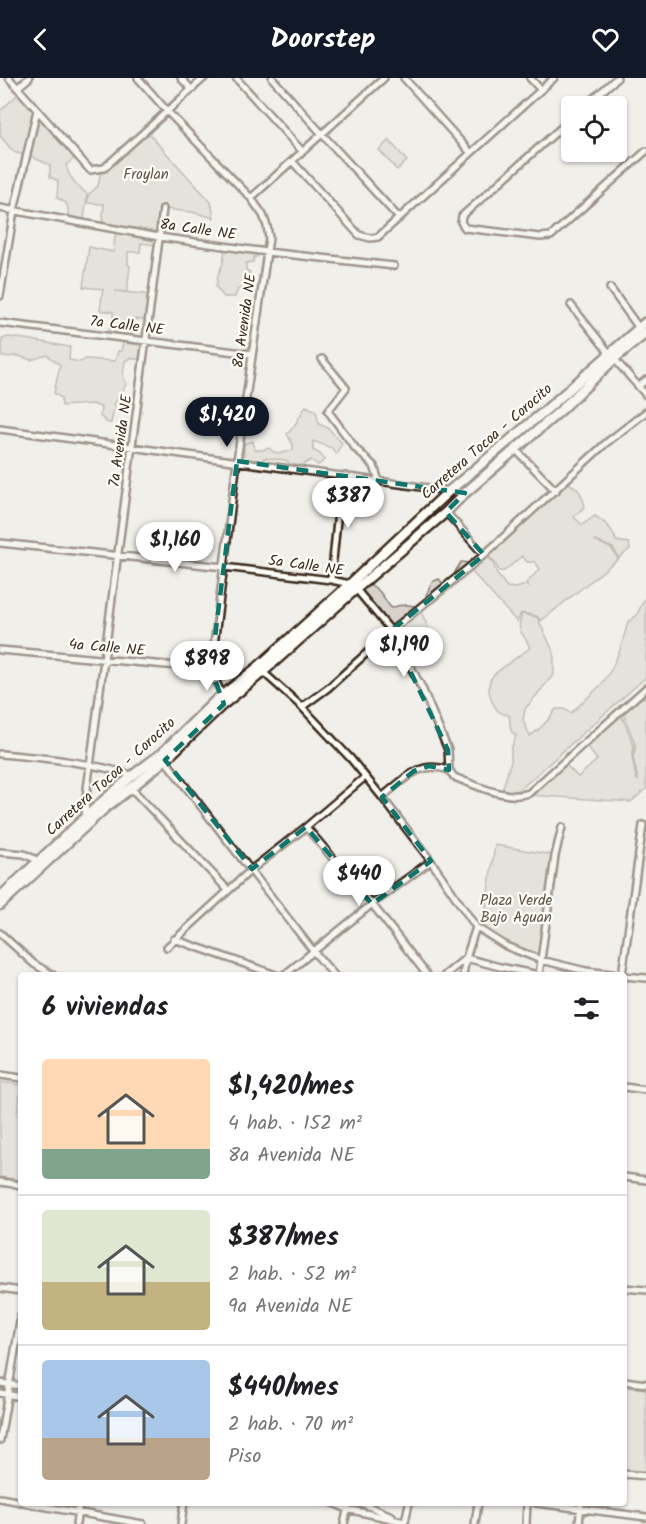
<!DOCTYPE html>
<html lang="es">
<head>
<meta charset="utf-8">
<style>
  :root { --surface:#fff; --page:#f2f2f2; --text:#202124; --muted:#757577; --line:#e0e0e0; --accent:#111827 }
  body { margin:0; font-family:Kalam,sans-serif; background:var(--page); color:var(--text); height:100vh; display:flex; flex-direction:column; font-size:22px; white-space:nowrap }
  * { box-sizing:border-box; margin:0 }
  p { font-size:20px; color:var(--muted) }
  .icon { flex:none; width:33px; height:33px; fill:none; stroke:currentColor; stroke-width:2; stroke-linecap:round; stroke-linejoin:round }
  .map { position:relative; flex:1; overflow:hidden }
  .side { position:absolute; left:18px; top:894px; width:609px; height:534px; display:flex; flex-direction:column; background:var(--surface); border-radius:6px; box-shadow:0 2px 4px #0004 }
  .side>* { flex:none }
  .tools { position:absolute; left:561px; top:18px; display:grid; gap:12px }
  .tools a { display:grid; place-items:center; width:66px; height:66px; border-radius:6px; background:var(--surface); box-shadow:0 2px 4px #0004; font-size:30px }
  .price { position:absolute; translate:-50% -51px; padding:0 14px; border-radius:21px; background:#fff; color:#222; font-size:20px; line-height:39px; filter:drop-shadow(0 2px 3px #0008) }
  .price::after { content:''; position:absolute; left:50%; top:36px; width:18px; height:14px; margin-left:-9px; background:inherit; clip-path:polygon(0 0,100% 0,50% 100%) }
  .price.selected { background:var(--accent); color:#fff }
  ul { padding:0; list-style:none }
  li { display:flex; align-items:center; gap:18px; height:150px; padding:0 24px }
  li+li { border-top:2px solid var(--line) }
  li span { display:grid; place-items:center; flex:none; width:168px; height:120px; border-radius:6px; color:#555 }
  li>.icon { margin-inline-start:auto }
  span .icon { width:72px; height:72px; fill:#fffc; stroke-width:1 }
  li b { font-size:26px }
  h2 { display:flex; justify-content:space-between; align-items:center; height:72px; padding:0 24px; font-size:26px }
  header { display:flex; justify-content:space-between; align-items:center; height:78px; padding:0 24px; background:var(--accent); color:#fff; font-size:27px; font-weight:600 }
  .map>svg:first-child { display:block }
</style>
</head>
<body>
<header><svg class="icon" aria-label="back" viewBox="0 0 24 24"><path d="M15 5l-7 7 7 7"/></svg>Doorstep<svg class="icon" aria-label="heart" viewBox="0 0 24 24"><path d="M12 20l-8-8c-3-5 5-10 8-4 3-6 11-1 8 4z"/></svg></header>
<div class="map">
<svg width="646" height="1446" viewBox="0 0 646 1446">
  <rect width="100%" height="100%" fill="#f1efea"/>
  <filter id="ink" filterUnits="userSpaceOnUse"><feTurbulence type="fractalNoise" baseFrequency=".0167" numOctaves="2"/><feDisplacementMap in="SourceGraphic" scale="12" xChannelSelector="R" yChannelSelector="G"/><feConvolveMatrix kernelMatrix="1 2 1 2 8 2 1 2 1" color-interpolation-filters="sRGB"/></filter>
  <g filter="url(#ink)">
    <path fill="#d7d2cc" stroke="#897e75" stroke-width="1.5" d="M 19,15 L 35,33 L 24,77 L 14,74 L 0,58 L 0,33 Z
      M 38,38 L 75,80 L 66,87 C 68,99 78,108 87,116 L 84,141 L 68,138 C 69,127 67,124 57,120 L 58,103 L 50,99 L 50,87 L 30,78 Z
      M 148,55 L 211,124 L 214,140 L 192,134 L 164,131 L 159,159 L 102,149 L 104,126 L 88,125 L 88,117 L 98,108 L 101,93 L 106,91 Z
      M 389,62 L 407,83 L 397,92 L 379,72 Z
      M 116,153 L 158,160 L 157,167 L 141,165 L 140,174 L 128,174 L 128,187 L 130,188 L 127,214 L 115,213 L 151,217 L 148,242 L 131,241 L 130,257 L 109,254 L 109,252 L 113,244 L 113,234 L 100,232 L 103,211 L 83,209 L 89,169 L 113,174 Z
      M 225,170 L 257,174 L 257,179 L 254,179 L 253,184 L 246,185 L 246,192 L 250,194 L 242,211 L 238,211 L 235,219 L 224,219 L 216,209 L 218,197 L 223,185 Z
      M 8,259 L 26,261 L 70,269 L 69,282 L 81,284 L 85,281 L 115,283 L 118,273 L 121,273 L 123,265 L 143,267 L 141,282 L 130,280 L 125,283 L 123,297 L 126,306 L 123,312 L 115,325 L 111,345 L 106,344 L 100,338 L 101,329 L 92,326 L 62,328 L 61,320 L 54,315 L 60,287 L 47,277 L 31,282 L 19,278 L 2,279 L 2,261 Z
      M 306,328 L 316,333 L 319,346 L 328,350 L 342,365 L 336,376 L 332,370 L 313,363 L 313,372 L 320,376 L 325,382 L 318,387 L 311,382 L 303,387 L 292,388 L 286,382 L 264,380 L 261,383 L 244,381 L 244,366 L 253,363 L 255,372 L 262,372 L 269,370 C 276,378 284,375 293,372 L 293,367 L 287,356 C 296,349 299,338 306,328 Z
      M 568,405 C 580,410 581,416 585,428 L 574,439 L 582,447 L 595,438 C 606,445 613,451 616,463 L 629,465 L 630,471 L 619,480 L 613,470 L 594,462 L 612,471 L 618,481 L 541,543 L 537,538 L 521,535 L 517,544 L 472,494 L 433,525 L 426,517 L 432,504 L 439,501 L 445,508 L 456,499 L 455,494 L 461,484 L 470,485 L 475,479 L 486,478 L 493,484 L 497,496 L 507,509 L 516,510 L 526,507 L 530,510 L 526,505 L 540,491 L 535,484 L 527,484 L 522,478 L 504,493 L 499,493 L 494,483 L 487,477 Z
      M 369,505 L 380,514 L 391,530 C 402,525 412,526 424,531 L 422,536 L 430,553 L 442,565 L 434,573 L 429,583 L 412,586 L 392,551 L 360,511 Z
      M 646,517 L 646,599 L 525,707 L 515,714 L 505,712 L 503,710 L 511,683 L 511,671 L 516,658 L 511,653 L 509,637 C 499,636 496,632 492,623 C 489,615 487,606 492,599 C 495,594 522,576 530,570 C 524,554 515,555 522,536 L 537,539 L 554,575 L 554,596 L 525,631 L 523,642 L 530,658 C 541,651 549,642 556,631 L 564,631 L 571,635 L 601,607 L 610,594 L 620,572 L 628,544 L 637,537 Z
      M 640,619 L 646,620 L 646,711 L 631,724 L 528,717 L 565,686 L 578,699 L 597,682 L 586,667 L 621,636 L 634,668 L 632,678 L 636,701 L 638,702 L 633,679 L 636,668 L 623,635 Z
      M 495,767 L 553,777 L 542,879 L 494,857 L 483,847 Z
      M 0,1004 L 21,1007 L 17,1037 L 21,1038 L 21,1102 L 0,1099 Z
      M 624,1309 L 646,1311 L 646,1397 L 624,1393 Z"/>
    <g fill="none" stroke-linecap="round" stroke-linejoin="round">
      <g stroke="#3b2a1e" stroke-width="10">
        <path id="minor" d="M 9,0 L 90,92 L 104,90 L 204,0
          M 138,0 L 167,33 L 251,120 L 263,137 L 267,148 L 269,160 L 237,383 L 211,591 L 223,620
          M 181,0 L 191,11
          M 236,0 L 302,73
          M 272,0 L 322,56 L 399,140
          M 404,0 L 470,74
          M 530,0 L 541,12
          M 17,10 L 29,0
          M 585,28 L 617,0
          M 572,40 L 462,138 L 461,144 L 465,150 L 540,159 L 551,158 L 646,73
          M 292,83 L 359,157 L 370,160 L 378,159 L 554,0
          M 251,120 L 384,0
          M 0,130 L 159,159 L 267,174 L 394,188
          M 610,210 L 639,250
          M 0,218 L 14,133 L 37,32
          M 571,227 L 610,276 L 646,317
          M 0,245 L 252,276
          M 322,281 L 346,310 L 328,333 L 356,371 L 374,388 L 379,403
          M 639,308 L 646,302
          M 0,351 L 465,415
          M 516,372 L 556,413
          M 446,434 L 484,477
          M 0,465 L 224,489 L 331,502 L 350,506 L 356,511 L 391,553 L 413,593 L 422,610 L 448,672 L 449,692 L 454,699 C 475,707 507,723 529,715 L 646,610
          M 331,502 L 338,433 L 345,398
          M 0,572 L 211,591
          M 262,593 L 302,629 L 351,681 L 382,719 L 431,783 L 476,849 L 506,868 L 541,882 L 586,893 L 619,897
          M 302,629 L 328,610 L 391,553 L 484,477 L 606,365 L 646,334
          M 0,676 C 45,680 91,684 134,698
          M 165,682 L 314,874 L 334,897
          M 131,710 L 228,812
          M 382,719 C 405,701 418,682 449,692
          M 85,741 L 86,719 L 163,131
          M 306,749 L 372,826 L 427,897
          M 0,774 L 24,776 L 41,784
          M 0,855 L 34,886 L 53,897
          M 174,861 L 276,897
          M 167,869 L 252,791 L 306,749 L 365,699
          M 283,897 L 288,894 L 372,826 L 431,783
          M 445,897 L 466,880 L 500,889 L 539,897 L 555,778 L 562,749
          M 463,897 L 466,880 L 476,849
          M 622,897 L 643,747
          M 624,898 L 646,900
          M 0,997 L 21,1000
          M 624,1009 L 646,1012
          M 624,1099 L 646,1102
          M 0,1104 L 21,1107
          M 0,1210 L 21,1213
          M 624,1210 L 646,1212
          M 624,1303 L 646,1306
          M 0,1305 L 21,1308
          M 0,1315 L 21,1319
          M 0,1362 L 21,1237
          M 624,1396 L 646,1398
          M 0,1420 L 21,1424
          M 25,1425 L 143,1446
          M 333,1425 L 347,1431 L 405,1444
          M 361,1425 L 392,1438
          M 536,1425 L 646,1439
          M 405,1444 L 409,1425
          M 76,1446 L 79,1425
          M 181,1446 L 184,1425
          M 344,1446 L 349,1425
          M 475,1446 L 478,1425
          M 526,1446 L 527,1425
          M 579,1446 L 581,1425"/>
      </g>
      <g stroke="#3b2a1e" stroke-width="13">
        <path id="primary" d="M 0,819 L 102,724 L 132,698 L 162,675 L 215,623 L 258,589 L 350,506 L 449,413 L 547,331 L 646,244
          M 0,827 L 106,729 L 131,710 L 165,682 L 220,629 L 263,594 L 356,511 L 446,434 L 465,415 L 561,332 L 614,281 L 646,255"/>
      </g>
      <use href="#minor" stroke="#fdfcf7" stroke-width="5"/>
      <use href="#primary" stroke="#fdfcf7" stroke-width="8"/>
    </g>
  </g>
  <path d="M0 0H646V1446H0ZM 237,383 L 465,415 L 446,434 L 484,477 L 391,553 L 448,672 L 449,692 L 429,688 L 414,693 L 382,719 L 431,783 L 372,826 L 306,749 L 252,791 L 165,682 L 224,626 L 211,591 Z" fill="#f1efea" fill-opacity=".55" fill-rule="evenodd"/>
  <path fill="none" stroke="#0f766e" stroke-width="4.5" stroke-dasharray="12 8" stroke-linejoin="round" d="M 237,383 L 465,415 L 446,434 L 484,477 L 391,553 L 448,672 L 449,692 L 429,688 L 414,693 L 382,719 L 431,783 L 372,826 L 306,749 L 252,791 L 165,682 L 224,626 L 211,591 Z"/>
  <g text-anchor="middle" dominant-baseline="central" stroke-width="4.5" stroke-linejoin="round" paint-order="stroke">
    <g font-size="15" fill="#62544a" stroke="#fdfcf7">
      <text x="146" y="97">Froylan</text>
      <text x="516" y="823">Plaza Verde<tspan x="516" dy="17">Bajo Aguan</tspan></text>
    </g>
    <g font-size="15" fill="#3b2a1e" stroke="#fdfcf7">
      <text transform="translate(198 152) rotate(8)">8a Calle NE</text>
      <text transform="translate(245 243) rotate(-82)">8a Avenida NE</text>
      <text transform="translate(127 248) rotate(7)">7a Calle NE</text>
      <text transform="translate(121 363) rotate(-82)">7a Avenida NE</text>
      <text transform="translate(487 364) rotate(-41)">Carretera Tocoa - Corocito</text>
      <text transform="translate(306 488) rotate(8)">5a Calle NE</text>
      <text transform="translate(107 570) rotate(5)">4a Calle NE</text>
      <text transform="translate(111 699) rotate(-42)">Carretera Tocoa - Corocito</text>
    </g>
  </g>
</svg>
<div class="tools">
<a><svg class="icon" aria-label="locate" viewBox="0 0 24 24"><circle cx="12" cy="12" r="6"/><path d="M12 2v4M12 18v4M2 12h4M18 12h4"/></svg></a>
</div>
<b class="price selected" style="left:227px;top:370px">$1,420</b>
<b class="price" style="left:348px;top:451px">$387</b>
<b class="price" style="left:175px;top:495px">$1,160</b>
<b class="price" style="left:404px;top:600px">$1,190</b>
<b class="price" style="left:207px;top:614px">$898</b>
<b class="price" style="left:359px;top:829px">$440</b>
<section class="side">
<h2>6 viviendas<svg class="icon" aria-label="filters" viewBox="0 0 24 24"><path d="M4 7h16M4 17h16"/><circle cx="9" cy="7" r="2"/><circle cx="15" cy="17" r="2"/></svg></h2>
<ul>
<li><span style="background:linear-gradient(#ffd9b3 75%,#7fa58c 0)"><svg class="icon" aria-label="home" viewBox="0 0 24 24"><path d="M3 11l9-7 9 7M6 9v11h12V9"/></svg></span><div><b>$1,420/mes</b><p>4 hab. · 152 m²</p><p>8a Avenida NE</p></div></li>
<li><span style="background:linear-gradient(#dfe7d0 60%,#c2b280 0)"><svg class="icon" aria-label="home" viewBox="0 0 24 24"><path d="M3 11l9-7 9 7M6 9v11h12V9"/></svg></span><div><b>$387/mes</b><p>2 hab. · 52 m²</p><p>9a Avenida NE</p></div></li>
<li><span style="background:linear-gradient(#a9c7e8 65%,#b9a48a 0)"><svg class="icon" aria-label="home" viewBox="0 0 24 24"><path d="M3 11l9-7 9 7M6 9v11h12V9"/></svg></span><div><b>$440/mes</b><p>2 hab. · 70 m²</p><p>Piso</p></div></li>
</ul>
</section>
</div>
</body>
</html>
